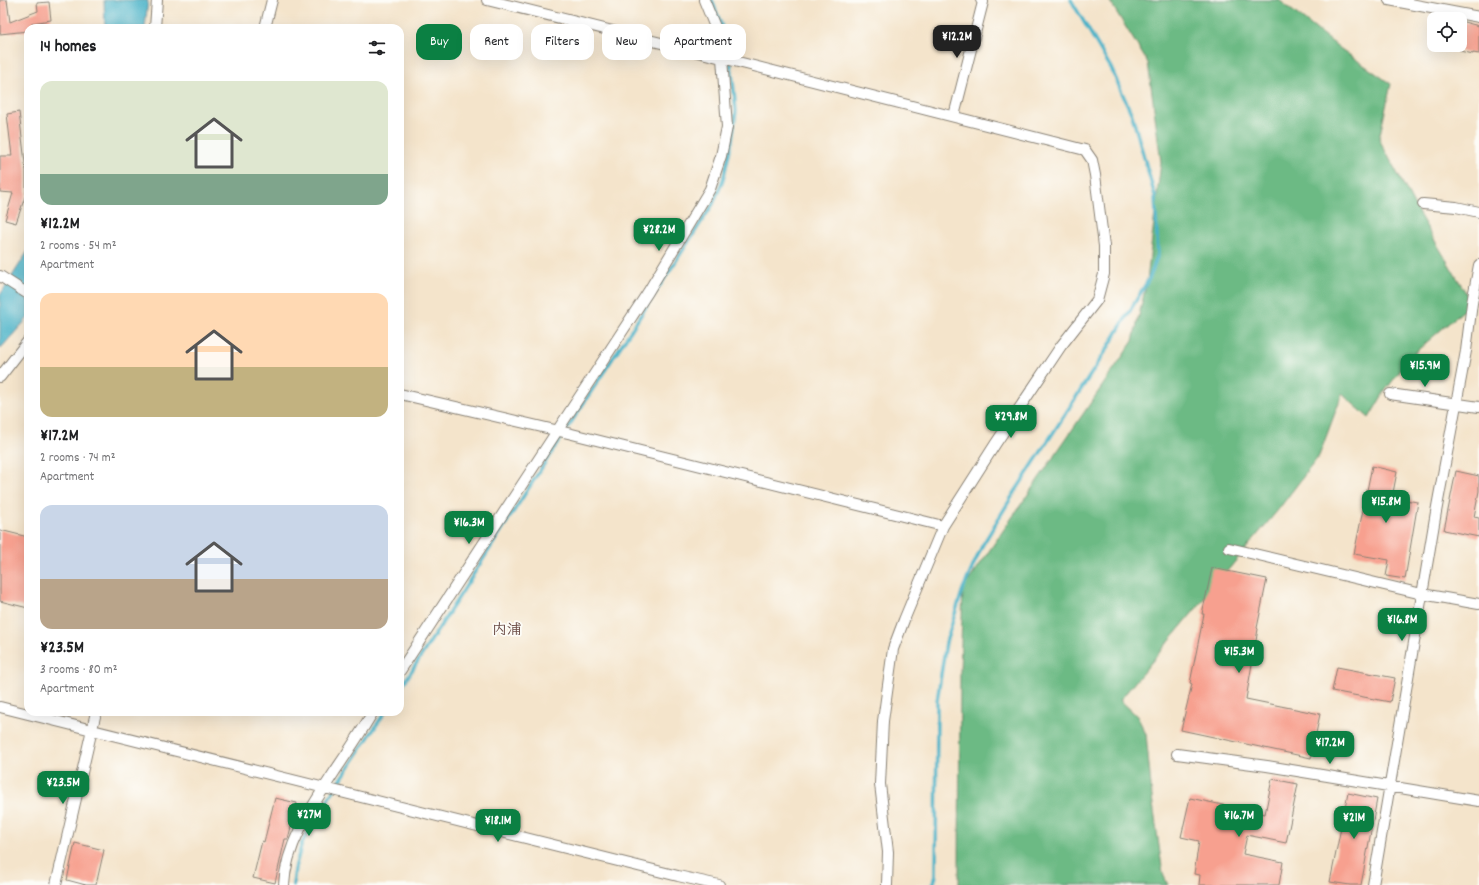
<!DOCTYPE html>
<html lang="en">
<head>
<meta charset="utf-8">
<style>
  :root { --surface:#fff; --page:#f2f2f2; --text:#202124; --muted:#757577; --accent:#0b8043 }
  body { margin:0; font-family:Dekko,"Klee One",sans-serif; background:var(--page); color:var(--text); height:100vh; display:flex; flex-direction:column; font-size:15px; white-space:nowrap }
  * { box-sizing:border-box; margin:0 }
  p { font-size:13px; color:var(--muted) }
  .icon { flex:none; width:22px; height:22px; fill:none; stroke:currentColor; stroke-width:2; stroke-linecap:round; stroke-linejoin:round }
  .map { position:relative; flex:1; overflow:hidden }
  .panel { position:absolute; left:24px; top:24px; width:380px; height:692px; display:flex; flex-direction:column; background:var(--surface); border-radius:12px; box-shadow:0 4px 16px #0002 }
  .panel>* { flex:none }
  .banner { position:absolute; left:416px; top:24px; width:380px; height:36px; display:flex; gap:8px }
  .controls { position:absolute; left:1427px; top:12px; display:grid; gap:8px }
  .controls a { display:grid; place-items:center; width:40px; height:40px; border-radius:8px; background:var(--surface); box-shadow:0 4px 16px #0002; font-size:20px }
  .price { position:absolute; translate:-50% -34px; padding:0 9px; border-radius:8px; background:var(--accent); color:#fff; font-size:13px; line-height:26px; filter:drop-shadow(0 1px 2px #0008) }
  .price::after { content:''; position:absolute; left:50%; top:24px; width:12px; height:9px; margin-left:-6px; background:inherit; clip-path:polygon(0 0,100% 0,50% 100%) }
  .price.on { background:#222; color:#fff }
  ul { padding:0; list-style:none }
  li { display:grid; align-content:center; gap:8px; height:212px; padding:0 16px }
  li span { display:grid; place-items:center; height:124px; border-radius:12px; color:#555 }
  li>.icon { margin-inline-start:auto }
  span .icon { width:72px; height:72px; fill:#fffc; stroke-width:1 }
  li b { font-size:17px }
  h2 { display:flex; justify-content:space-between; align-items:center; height:48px; padding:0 16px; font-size:17px }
  .tag { padding:0 14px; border-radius:12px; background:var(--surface); box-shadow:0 4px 16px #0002; font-size:14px; line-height:36px }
  .tag.on { background:var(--accent); color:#fff }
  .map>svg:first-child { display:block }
</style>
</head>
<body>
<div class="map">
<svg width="1479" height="885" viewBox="0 0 1479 885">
  <rect width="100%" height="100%" fill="#fdfcf7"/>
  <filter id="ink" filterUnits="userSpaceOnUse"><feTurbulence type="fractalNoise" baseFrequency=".025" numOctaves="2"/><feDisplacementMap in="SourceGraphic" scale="8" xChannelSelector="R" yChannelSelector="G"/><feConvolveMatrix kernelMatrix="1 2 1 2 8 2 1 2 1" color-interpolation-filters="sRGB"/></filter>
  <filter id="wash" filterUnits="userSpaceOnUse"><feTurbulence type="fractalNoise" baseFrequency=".012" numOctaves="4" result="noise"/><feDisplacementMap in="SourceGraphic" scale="16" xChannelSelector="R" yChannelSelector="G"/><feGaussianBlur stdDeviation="0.9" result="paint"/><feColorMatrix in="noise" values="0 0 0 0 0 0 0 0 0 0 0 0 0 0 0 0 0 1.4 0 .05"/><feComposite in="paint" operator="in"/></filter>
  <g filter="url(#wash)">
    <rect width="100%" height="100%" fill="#f4e4cb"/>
    <path fill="#6cba84" stroke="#446b50" d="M 1109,0 L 1279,0 L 1341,49 L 1391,84 L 1379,139 L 1419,214 L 1472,303 L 1412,355 L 1385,391 L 1369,418 L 1342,394 L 1319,456 L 1278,510 L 1120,700 L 1137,716 L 1146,734 L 1152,797 L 1163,874 L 1168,885 L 959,885 L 960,671 L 963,589 L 1133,341 L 1147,281 L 1161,162 L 1148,63 Z"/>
    <path fill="#49b2c8" stroke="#326772" d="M 104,0 L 148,0 L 145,28 L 105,28 Z
      M 28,251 L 28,318 L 0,349 L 0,295 Z"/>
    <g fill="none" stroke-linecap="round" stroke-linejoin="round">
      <path stroke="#49b2c8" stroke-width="3.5" d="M 400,689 L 537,475 L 713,204 L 723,180 L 732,140 L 736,111 L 732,72 L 726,38 L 712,0
        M 293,885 L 295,868 L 302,843 L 319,813 L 385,712
        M 933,885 L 936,876 L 937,701 L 946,642 L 963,589 L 982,546 L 1008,503 L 1109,346 L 1150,277 L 1158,254 L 1155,196 L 1132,115 L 1111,68 L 1071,0"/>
    </g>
    <g id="blocks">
      <path fill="#f7a08f" d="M 0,0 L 7,0 L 10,22 L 38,11 L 37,3 L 49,2 L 51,20 L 32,23 L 34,28 L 28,28 L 28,31 L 0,34 Z
        M 1460,21 L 1479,26 L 1479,54 L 1473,53 L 1473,54 L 1460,51 Z
        M 19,112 L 26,171 L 26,194 L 16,223 L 5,220 L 13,193 L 0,192 L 0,156 L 12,156 L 7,114 Z
        M 1372,466 L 1397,472 L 1392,498 L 1418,502 L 1405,579 L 1386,576 L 1389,560 L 1354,554 Z
        M 1456,471 L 1479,476 L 1479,491 L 1474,517 L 1479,518 L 1479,537 L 1444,530 Z
        M 0,530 L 28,537 L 28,608 L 0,601 Z
        M 1212,568 L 1267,579 L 1257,628 L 1258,629 L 1246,699 L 1320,714 L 1311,758 L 1181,730 L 1192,684 L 1190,683 L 1204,614 L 1202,614 Z
        M 1337,667 L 1395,678 L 1390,702 L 1332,691 Z
        M 1272,779 L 1298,784 L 1286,843 L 1247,835 L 1243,854 L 1283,862 L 1279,885 L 1199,885 L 1200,875 L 1194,874 L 1199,841 L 1181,837 L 1190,798 L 1265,814 Z
        M 1348,793 L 1377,799 L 1361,885 L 1350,885 L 1330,882 Z
        M 275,798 L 297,803 L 288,839 L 285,839 L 275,883 L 253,878 L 262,841 L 264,842 Z
        M 75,843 L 104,850 L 96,885 L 86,885 L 67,880 Z"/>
    </g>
  </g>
  <g filter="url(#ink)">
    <use href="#blocks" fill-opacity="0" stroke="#888074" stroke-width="1"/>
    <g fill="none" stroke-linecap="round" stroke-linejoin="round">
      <g stroke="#888074" stroke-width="12">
        <path id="street" d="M 487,0 L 738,62 L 1085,150 L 1092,160 L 1095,175 L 1104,246 L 1104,274 L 1097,300 L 1061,346 L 996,443 L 943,526 L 904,620 L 893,649 L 883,721 L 880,784 L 888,852 L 887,885
          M 1389,0 L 1479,17
          M 155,28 L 157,0
          M 265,28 L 272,0
          M 954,116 L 983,2 L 981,0
          M 1423,204 L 1456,207 L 1479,212
          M 0,276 L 28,294
          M 0,377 L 28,341
          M 400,394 L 572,434 L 943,526
          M 1390,394 L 1479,407
          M 1229,548 L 1422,594 L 1479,604
          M 400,671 L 648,292 L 710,189 L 721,156 L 727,127 L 722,58 L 715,27 L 704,0
          M 0,707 L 678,876 L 719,885
          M 1177,754 L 1267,766 L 1479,801
          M 56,885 L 96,712
          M 284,885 C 286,843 313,805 335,771 C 348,752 361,732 373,712
          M 1373,885 L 1436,512 L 1466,351 L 1472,303 L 1479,265"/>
      </g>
      <use href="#street" stroke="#fff" stroke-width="10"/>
    </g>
  </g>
  <g text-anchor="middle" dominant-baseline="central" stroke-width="3.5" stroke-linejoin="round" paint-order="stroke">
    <g font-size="15" font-weight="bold" fill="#694a44" stroke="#fdfcf7">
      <text x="507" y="631">内浦</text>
    </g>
  </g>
</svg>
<div class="controls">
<a><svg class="icon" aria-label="locate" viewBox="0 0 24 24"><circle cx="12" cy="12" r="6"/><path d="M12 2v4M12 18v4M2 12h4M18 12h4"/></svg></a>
</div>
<b class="price on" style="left:957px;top:59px">¥12.2M</b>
<b class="price" style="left:659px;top:252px">¥28.2M</b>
<b class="price" style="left:1425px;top:388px">¥15.9M</b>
<b class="price" style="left:1011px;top:439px">¥29.8M</b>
<b class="price" style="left:1386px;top:524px">¥15.8M</b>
<b class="price" style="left:469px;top:545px">¥16.3M</b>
<b class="price" style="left:1402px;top:642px">¥16.8M</b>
<b class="price" style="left:1239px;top:674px">¥15.3M</b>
<b class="price" style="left:1330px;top:765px">¥17.2M</b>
<b class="price" style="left:63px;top:805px">¥23.5M</b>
<b class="price" style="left:309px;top:837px">¥27M</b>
<b class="price" style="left:1239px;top:838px">¥16.7M</b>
<b class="price" style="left:1354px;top:840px">¥21M</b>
<b class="price" style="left:498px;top:843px">¥18.1M</b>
<div class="banner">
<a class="tag on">Buy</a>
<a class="tag">Rent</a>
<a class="tag">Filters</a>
<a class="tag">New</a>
<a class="tag">Apartment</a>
</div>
<section class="panel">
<h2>14 homes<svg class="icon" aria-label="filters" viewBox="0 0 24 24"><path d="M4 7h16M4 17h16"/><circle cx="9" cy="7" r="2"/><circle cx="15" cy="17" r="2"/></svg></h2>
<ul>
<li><span style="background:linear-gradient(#dfe7d0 75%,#7fa58c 0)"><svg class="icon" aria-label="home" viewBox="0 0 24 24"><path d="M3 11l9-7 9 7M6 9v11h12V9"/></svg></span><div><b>¥12.2M</b><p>2 rooms · 54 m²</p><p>Apartment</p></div></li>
<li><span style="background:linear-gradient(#ffd9b3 60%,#c2b280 0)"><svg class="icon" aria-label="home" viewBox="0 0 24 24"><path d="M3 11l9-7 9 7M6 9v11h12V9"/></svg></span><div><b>¥17.2M</b><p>2 rooms · 74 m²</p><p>Apartment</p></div></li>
<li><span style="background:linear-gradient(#c9d6e8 60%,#b9a48a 0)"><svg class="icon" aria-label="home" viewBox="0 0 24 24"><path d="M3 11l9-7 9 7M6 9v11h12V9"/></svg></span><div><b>¥23.5M</b><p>3 rooms · 80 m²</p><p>Apartment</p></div></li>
</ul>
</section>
</div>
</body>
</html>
